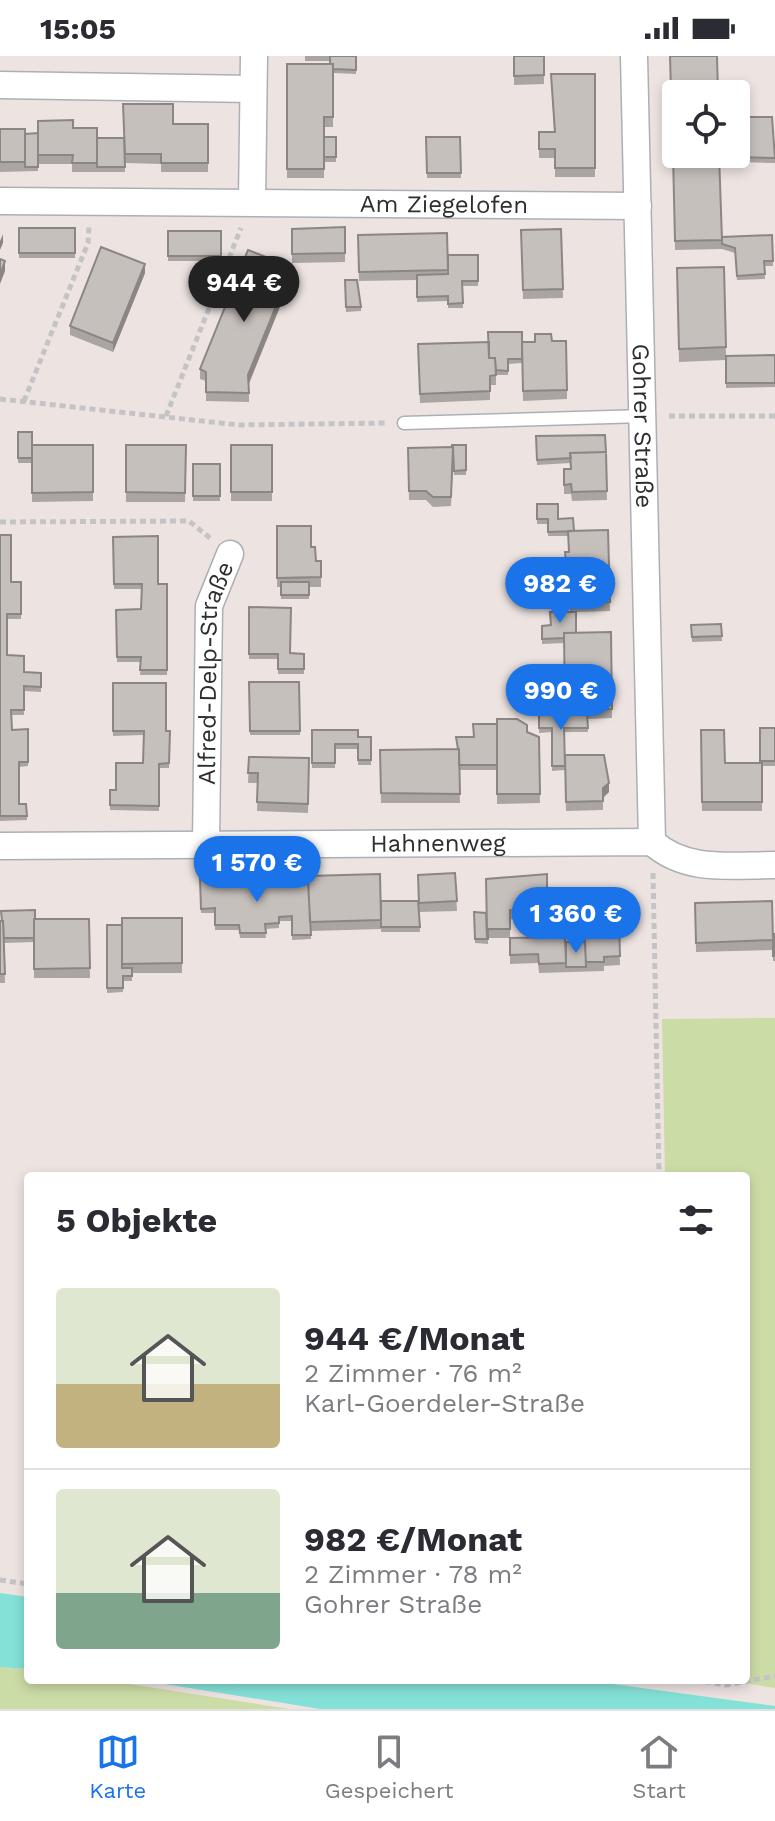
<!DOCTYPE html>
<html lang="de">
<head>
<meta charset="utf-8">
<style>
  :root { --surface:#fff; --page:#f2f2f3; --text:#2b2b33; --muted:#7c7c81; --line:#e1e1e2; --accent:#1a73e8 }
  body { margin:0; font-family:"Work Sans",sans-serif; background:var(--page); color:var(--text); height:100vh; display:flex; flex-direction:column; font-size:30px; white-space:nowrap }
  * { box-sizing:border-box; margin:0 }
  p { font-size:26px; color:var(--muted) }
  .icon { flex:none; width:44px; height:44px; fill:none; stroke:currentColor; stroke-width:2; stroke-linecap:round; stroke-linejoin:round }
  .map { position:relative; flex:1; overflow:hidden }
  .panel { position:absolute; left:24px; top:1116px; width:726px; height:512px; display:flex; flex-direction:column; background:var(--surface); border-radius:8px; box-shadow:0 4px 12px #0003 }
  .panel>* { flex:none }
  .controls { position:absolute; left:662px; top:24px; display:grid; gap:16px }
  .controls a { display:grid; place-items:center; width:88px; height:88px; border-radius:8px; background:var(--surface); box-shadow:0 4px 12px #0003; font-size:40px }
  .price { position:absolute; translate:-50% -68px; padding:0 18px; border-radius:28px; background:var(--accent); color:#fff; font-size:26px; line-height:52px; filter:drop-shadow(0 2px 4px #0008) }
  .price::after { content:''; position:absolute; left:50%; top:48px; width:24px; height:18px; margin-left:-12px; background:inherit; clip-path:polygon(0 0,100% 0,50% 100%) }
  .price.selected { background:#222; color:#fff }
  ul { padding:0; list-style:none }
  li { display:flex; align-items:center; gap:24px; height:200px; padding:0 32px }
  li+li { border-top:2px solid var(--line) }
  li span { display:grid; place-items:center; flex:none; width:224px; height:160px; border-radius:8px; color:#555 }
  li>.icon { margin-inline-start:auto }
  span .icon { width:96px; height:96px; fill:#fffc; stroke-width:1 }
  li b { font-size:34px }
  h2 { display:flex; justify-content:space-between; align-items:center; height:96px; padding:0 32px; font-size:34px }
  .status { display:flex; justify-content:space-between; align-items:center; height:56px; padding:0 40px; background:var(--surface); direction:ltr }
  .status svg { height:22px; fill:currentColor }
  .tabs { display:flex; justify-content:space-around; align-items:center; height:112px; border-top:2px solid var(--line); background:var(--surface); font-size:22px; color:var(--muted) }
  .tabs a { display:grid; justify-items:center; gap:4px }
  .tabs .selected { color:var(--accent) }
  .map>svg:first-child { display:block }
</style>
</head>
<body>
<div class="status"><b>15:05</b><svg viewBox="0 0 49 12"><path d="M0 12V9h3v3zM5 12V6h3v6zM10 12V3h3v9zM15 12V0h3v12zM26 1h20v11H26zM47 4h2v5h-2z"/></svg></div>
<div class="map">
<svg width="775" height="1653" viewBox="0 0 775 1653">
  <rect width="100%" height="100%" fill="#ede4e2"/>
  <path fill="#ccdca6" d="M 775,962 L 775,1632 L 738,1626 L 746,1624 L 746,1120 L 665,1120 L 662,963 Z
    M 0,1611 L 28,1613 L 28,1624 L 104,1624 L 289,1653 L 0,1653 Z"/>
  <path fill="#84e1d7" d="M 0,1537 L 28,1541 L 28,1613 L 0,1611 Z
    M 140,1624 L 583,1624 L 775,1650 L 775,1653 L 320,1653 Z"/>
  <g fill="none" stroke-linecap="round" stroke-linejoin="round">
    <g stroke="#acb0b5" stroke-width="15">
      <path id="service" d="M 404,367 L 644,360"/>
    </g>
    <g stroke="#acb0b5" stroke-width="29">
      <g id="minor">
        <path id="s1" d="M 634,0 L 652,786"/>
        <path d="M 0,29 L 253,33"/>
        <path d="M 252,144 L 254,0"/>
        <path id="s2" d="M 0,145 L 638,150"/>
        <path id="s3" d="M 206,788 L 209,550 L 230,498"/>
        <path id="s4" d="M 0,790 L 652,786 C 686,817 732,809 775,809"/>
      </g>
    </g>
    <path stroke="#c4c4c4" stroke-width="5" stroke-dasharray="6 4" stroke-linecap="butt" d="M 0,343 L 239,369 L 387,367
      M 24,345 L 88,187 L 89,171
      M 166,360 L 241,172
      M 669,360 L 775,360
      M 0,466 L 189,465 L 210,482
      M 653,817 L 659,1120
      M 0,1524 L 28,1528
      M 695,1624 L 726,1629 L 775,1620"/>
    <use href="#service" stroke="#fff" stroke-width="12"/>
    <use href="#minor" stroke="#fff" stroke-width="26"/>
  </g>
  <path fill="#aaa5a3" d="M 305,0 L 356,0 L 356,18 L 333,17 L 333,71 L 324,71 L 324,81 L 336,81 L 336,106 L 324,106 L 324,122 L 287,122 L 287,8 L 330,8 L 330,5 L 305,5 Z
    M 514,0 L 544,0 L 544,28 L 514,29 Z
    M 670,0 L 676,38 L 676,81 L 672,81 Z
    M 551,18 L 595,18 L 595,121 L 555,121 L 555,102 L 539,102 L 539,76 L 554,76 Z
    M 173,68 L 208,68 L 208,116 L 161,116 L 161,108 L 125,107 L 125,104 L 125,116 L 72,116 L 72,108 L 38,108 L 38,115 L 0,116 L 0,73 L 25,78 L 38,77 L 73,72 L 97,72 L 97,111 L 124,82 Z
    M 426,81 L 460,81 L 461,122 L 427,122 Z
    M 737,87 L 775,93 L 775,107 L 737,106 Z
    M 673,99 L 722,181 L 772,179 L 773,210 L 764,210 L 765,223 L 737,224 L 735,197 L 722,193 L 675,194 Z
    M 345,171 L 345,206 L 292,207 L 292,173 Z
    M 19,172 L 75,172 L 75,202 L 19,202 Z
    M 561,173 L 563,242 L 523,243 L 521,174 Z
    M 168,175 L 221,175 L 221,205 L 168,205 Z
    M 358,179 L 448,204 L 478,199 L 478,230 L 462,230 L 463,252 L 448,252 L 448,245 L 417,246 L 417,224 L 359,225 Z
    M 724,211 L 726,300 L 775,299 L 775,331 L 726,332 L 726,304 L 679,306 L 677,212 Z
    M 145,217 L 113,296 L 70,279 L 70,270 Z
    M 292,221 L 249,328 L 249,346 L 206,345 L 206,325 L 200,323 L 200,313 Z
    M 345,224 L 361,251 L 361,255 L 346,256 Z
    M 552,285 L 567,334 L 567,343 L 523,345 L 522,307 L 508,308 L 508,319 L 496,319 L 496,329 L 490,329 L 490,344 L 420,347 L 418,288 Z
    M 18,376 L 32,389 L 93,389 L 93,445 L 32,446 L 32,407 L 18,407 Z
    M 605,379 L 607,444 L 572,445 L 571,438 L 564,438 L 564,413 L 571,413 L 570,407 L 537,409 L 536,380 Z
    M 126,389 L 186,389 L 185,446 L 126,446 Z
    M 231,389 L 272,389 L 272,445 L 231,445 Z
    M 466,389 L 466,419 L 454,419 L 453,409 L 451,450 L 433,451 L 426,444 L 409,444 L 408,392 L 452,391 Z
    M 193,408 L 220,408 L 220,445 L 193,445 Z
    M 537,448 L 574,475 L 608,474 L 610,555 L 576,556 L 576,577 L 611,576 L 612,662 L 588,663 L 588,676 L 564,676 L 565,701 L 609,736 L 603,741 L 603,754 L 566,755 L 565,714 L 552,715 L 552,676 L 539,677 L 539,658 L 565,658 L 564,587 L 542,588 L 542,570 L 550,569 L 570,556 L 565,506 L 565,496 L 568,496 L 568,480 L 548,480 L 548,468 L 537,468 Z
    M 277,470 L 311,491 L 316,505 L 321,505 L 321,531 L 309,531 L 309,543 L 281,543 L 281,531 L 277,531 Z
    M 0,479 L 11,526 L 21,526 L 21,563 L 7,563 L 7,599 L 24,616 L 41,617 L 41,636 L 24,635 L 24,659 L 11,659 L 12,674 L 28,673 L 28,710 L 19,711 L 19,748 L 26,748 L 27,764 L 0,765 Z
    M 113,481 L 158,528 L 167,528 L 167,619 L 140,619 L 141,606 L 117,606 L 116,554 L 141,553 L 142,533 L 114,533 Z
    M 249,551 L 290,597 L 304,598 L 304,618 L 278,618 L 278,603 L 249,603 Z
    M 721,568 L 722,585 L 692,586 L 691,569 Z
    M 249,626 L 299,626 L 300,679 L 250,679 Z
    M 113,627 L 166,675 L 170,675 L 169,712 L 159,712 L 159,755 L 110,754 L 110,734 L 116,734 L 143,707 L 144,679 L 113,680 Z
    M 760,672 L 775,672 L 775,710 L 762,710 L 762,755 L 702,755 L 701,674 L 725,707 L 760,707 Z
    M 312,674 L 358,681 L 371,681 L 371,709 L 358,709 L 358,693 L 335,693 L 335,712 L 312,712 Z
    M 527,676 L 539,681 L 540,747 L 497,748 L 497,714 L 459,714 L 460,747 L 381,747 L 380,694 L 457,693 L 473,681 Z
    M 249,701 L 309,702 L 308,757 L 257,755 L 258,727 L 248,727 Z
    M 455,817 L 457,855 L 419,856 L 420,876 L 381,876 L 381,873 L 311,875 L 311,883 L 292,884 L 292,865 L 279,865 L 279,872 L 265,873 L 266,882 L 240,882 L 239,874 L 215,874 L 215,857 L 201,857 L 200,822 L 238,826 L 260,825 L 381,863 L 418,845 Z
    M 547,818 L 547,867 L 510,863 L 510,882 L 488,882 L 488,888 L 475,887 L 474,856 L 486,857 Z
    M 624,839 L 625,878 L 619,878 L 620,909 L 604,910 L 604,915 L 539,917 L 538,907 L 510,908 L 510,882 L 566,886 L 584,886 Z
    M 695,847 L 775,878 L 775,905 L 773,905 L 773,894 L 696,896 Z
    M 182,862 L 182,917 L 132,917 L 132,925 L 123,925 L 123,936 L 107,937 L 107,869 L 122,869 Z
    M 35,863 L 89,863 L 90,922 L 34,922 L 34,886 L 4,887 L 5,927 L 0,927 L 0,865 Z"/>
  <path fill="#8b8684" d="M 3,178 L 3,187 L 0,194 L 0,185 Z
    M 5,205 L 5,215 L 0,228 L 0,219 Z
    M 145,208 L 145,217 L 113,296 L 113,287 Z
    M 292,211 L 292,221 L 248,329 L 248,319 Z
    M 609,727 L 609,736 L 603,742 L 603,732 Z"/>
  <path fill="#c6c0bd" stroke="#8b8684" stroke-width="2" d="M 330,0 L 356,0 L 356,14 L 333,13 L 333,8 L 330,8 Z
    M 514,0 L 544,0 L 544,19 L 514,20 Z
    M 670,0 L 717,0 L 718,38 L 676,38 L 676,71 L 672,71 Z
    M 287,8 L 333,8 L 333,61 L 324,61 L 324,113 L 287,113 Z
    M 551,18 L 595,18 L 595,112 L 555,112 L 555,93 L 539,93 L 539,76 L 555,76 Z
    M 123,48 L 173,48 L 173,68 L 208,68 L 208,107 L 161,107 L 161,98 L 125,98 Z
    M 747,61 L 772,61 L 775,102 L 737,101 L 737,87 L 747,87 Z
    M 73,64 L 73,72 L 97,72 L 97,107 L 72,107 L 73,99 L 38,99 L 38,65 Z
    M 0,73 L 25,73 L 25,106 L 0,106 Z
    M 38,77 L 38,111 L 25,111 L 25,78 Z
    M 324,81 L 336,81 L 336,101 L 324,101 Z
    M 426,81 L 460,81 L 461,117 L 427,117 Z
    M 97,82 L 124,82 L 125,111 L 97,111 Z
    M 719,98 L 722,184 L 675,185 L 673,99 Z
    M 345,171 L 345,197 L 292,198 L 292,173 Z
    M 19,172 L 75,172 L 75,197 L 19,197 Z
    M 561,173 L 563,233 L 523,234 L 521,174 Z
    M 168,175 L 221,175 L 221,200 L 168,200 Z
    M 447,177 L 448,214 L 359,216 L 358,179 Z
    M 772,179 L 773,205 L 764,205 L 765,218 L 737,220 L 735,192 L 722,188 L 722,181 Z
    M 101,191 L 145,208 L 113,287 L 70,270 Z
    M 248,194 L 292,211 L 248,319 L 249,337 L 206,336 L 206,316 L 200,313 Z
    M 448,199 L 478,199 L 478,225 L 462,225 L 463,247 L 448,248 L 448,240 L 417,241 L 417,219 L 448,218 Z
    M 0,203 L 5,205 L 0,219 Z
    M 724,211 L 726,291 L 679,293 L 677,212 Z
    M 345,224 L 357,224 L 361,251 L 346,251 Z
    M 488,276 L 522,276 L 522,303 L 508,303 L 508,315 L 496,314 L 495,302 L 489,302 Z
    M 535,278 L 551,278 L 552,285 L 566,285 L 567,334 L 523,335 L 522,286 L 535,286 Z
    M 489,286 L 489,302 L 495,302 L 496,319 L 490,320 L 490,335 L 420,338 L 418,288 Z
    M 775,299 L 775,327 L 726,327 L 726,300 Z
    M 18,376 L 32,376 L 32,402 L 18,402 Z
    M 605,379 L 606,396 L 570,397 L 571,402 L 537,404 L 536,380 Z
    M 32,389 L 93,389 L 93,436 L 32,437 Z
    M 126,389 L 186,389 L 185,437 L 126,436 Z
    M 231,389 L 272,389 L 272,436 L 231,436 Z
    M 452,389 L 466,389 L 466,414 L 454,415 L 453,391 L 452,391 Z
    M 453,391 L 451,441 L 433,441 L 426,435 L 409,435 L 408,392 Z
    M 606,396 L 607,435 L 572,436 L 571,428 L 564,429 L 564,413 L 571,413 L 570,397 Z
    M 193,408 L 220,408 L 220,440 L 193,440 Z
    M 537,448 L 558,448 L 558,463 L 573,462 L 574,475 L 548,476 L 548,463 L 537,463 Z
    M 277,470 L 311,470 L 311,491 L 315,491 L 316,505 L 321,505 L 321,521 L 277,522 Z
    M 608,474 L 610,546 L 570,547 L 565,496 L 569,496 L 568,475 Z
    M 0,479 L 11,479 L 11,526 L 21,526 L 21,558 L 7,558 L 7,599 L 24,600 L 24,616 L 41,617 L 41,631 L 24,630 L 24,654 L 11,654 L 12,674 L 28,673 L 28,706 L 19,706 L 19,748 L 26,748 L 27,760 L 0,760 Z
    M 158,480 L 158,528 L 167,528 L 167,614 L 140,614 L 141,601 L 117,601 L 116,554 L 141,553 L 142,528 L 114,528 L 113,481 Z
    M 281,526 L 309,526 L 309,539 L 281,539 Z
    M 249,551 L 291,552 L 290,597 L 304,598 L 304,613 L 278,613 L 278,598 L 249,598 Z
    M 550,556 L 576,556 L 576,577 L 564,577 L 564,582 L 542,583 L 542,570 L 551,569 Z
    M 721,568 L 722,580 L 692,581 L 691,569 Z
    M 611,576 L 612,653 L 565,654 L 564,577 Z
    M 249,626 L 299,626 L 300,675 L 250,675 Z
    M 113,627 L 166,627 L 166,675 L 170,675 L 169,707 L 159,708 L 159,750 L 110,749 L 110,734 L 116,734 L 116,707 L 143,707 L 144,675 L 113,675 Z
    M 539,658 L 587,658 L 588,672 L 564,672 L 565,710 L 552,710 L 552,672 L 539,672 Z
    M 497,663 L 517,663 L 527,669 L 527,676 L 539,681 L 540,738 L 497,738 Z
    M 473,668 L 497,668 L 497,709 L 459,709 L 459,693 L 458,693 L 456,681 L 474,681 Z
    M 760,672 L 775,672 L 775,705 L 760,705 Z
    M 312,674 L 358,674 L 358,681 L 371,681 L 371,704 L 358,704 L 358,688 L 335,688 L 335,707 L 312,707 Z
    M 701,674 L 724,674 L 725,707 L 762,707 L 762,746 L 702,746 Z
    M 459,693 L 460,738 L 381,737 L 380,694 Z
    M 565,699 L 604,699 L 609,727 L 603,732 L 603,745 L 566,746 Z
    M 249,701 L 309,702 L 308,748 L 257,746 L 258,717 L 248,717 Z
    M 455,817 L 457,845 L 419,847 L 418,819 Z
    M 380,818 L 381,864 L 310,866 L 308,820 Z
    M 547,818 L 547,858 L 510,854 L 510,873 L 487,873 L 486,823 Z
    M 238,821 L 260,821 L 260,825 L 278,824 L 278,831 L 308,827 L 311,879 L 292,879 L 292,860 L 279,861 L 279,867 L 265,868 L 266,877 L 240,877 L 239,869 L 215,869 L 215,852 L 201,853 L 200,822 L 238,826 Z
    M 624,839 L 625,869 L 619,869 L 620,900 L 604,901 L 604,906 L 586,906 L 582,840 Z
    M 381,845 L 418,845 L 420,871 L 381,871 Z
    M 772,845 L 773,884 L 696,887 L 695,847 Z
    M 35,854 L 35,863 L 34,863 L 34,882 L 4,882 L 3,865 L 2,865 L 1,855 Z
    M 474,856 L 486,857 L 487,882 L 488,873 L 488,883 L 475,883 Z
    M 122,862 L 182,862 L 182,907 L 122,908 Z
    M 34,863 L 89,863 L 90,912 L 34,913 Z
    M 0,865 L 3,865 L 5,918 L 0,918 Z
    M 107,869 L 122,869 L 122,912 L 132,912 L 132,920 L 123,920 L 123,932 L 107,932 Z
    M 773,878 L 775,878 L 775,900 L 773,900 Z
    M 565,881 L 566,907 L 539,908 L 538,898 L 510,899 L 510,882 Z
    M 566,886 L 585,886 L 586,911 L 566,911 Z"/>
  <g text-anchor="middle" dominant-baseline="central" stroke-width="8" stroke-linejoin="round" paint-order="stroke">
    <g font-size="24" fill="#2e2e2e" stroke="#fff">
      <text stroke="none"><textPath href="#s2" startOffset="444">Am Ziegelofen</textPath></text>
      <text stroke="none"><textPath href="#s1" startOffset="370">Gohrer Straße</textPath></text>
      <text stroke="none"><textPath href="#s3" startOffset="172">Alfred-Delp-Straße</textPath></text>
      <text stroke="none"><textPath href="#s4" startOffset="438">Hahnenweg</textPath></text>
    </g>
  </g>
</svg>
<div class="controls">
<a><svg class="icon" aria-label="locate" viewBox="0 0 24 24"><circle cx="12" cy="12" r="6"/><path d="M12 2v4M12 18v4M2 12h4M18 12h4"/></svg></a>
</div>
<b class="price selected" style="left:244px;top:268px">944 €</b>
<b class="price" style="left:560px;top:569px">982 €</b>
<b class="price" style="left:561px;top:676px">990 €</b>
<b class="price" style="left:257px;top:848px">1 570 €</b>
<b class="price" style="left:576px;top:899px">1 360 €</b>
<section class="panel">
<h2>5 Objekte<svg class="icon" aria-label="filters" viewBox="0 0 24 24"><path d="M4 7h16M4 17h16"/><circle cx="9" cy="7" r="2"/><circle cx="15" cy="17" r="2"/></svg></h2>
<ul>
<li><span style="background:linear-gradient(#dfe7d0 60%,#c2b280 0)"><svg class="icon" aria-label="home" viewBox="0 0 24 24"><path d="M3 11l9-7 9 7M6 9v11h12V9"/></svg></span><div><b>944 €/Monat</b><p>2 Zimmer · 76 m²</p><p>Karl-Goerdeler-Straße</p></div></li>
<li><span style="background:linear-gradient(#dfe7d0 65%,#7fa58c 0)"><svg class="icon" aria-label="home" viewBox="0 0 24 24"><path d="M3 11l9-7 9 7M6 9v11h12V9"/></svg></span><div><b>982 €/Monat</b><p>2 Zimmer · 78 m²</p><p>Gohrer Straße</p></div></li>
</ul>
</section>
</div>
<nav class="tabs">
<a class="selected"><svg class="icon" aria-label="map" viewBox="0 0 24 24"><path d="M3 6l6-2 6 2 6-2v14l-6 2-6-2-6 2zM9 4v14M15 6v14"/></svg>Karte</a>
<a><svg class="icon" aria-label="saved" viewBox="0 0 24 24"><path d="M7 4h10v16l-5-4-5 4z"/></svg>Gespeichert</a>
<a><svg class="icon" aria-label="home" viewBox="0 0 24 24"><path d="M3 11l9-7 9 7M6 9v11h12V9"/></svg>Start</a>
</nav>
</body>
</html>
